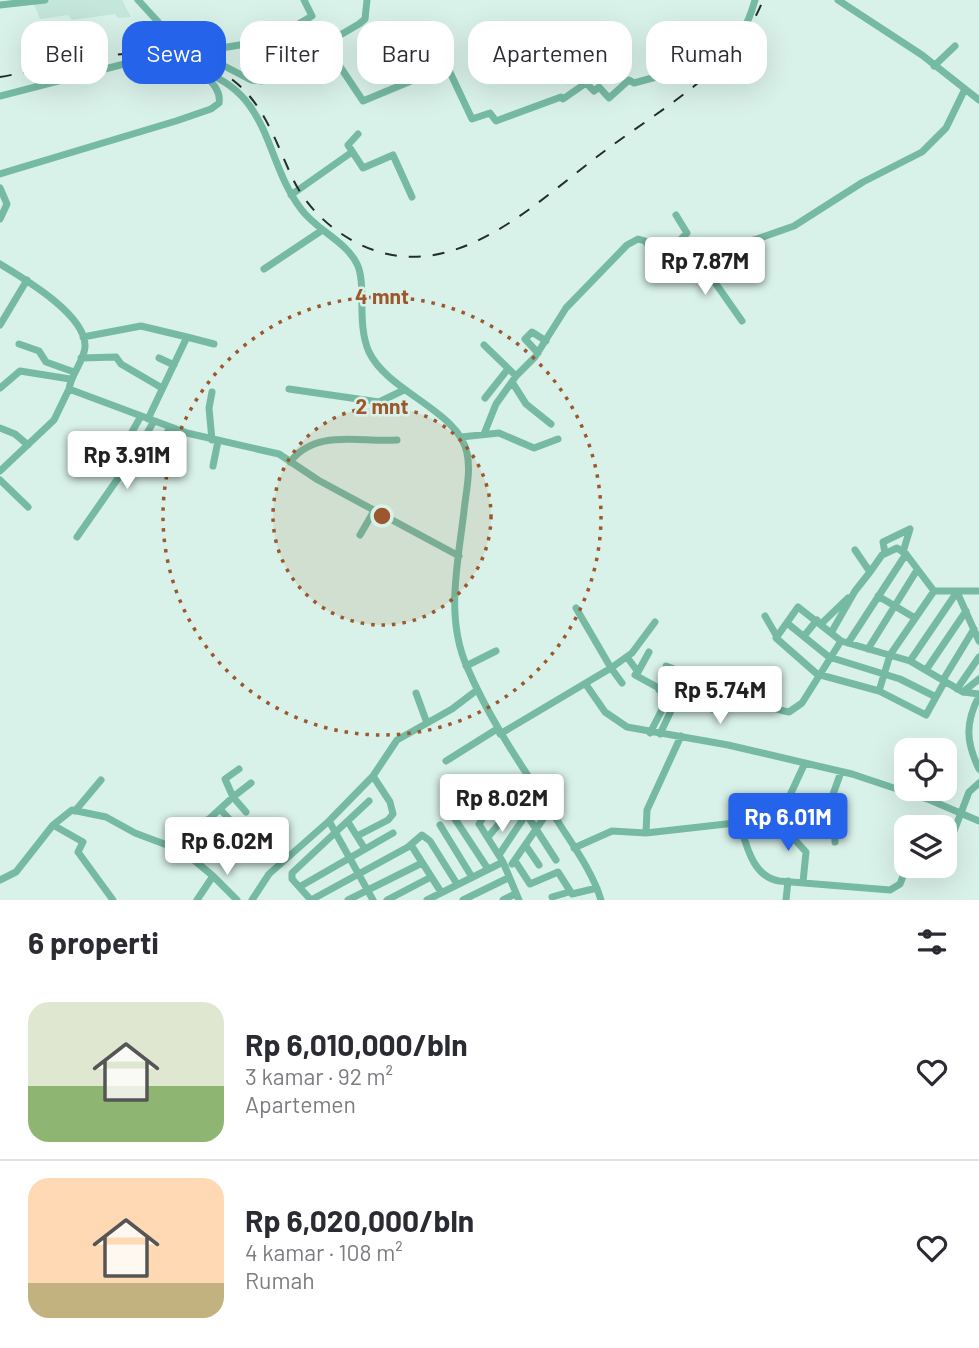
<!DOCTYPE html>
<html lang="id">
<head>
<meta charset="utf-8">
<style>
  :root { --surface:#fff; --page:#f2f2f3; --text:#2b2b33; --muted:#7c7c81; --line:#e1e1e2; --accent:#2563eb }
  body { margin:0; font-family:Barlow,sans-serif; background:var(--page); color:var(--text); height:100vh; display:flex; flex-direction:column; font-size:26px; white-space:nowrap }
  * { box-sizing:border-box; margin:0 }
  p { font-size:23px; color:var(--muted) }
  .icon { flex:none; width:38px; height:38px; fill:none; stroke:currentColor; stroke-width:2; stroke-linecap:round; stroke-linejoin:round }
  .map { position:relative; height:900px; overflow:hidden }
  .details { display:flex; flex-direction:column; background:var(--surface); flex:1 }
  .details>* { flex:none }
  .guide { position:absolute; left:21px; top:21px; width:938px; height:63px; display:flex; gap:14px }
  .tools { position:absolute; left:894px; top:738px; display:grid; gap:14px }
  .tools a { display:grid; place-items:center; width:63px; height:63px; border-radius:14px; background:var(--surface); box-shadow:0 7px 28px #0002; font-size:35px }
  .price { position:absolute; translate:-50% -60px; padding:0 16px; border-radius:7px; background:#fff; color:#222; font-size:23px; line-height:46px; filter:drop-shadow(0 2px 4px #0008) }
  .price::after { content:''; position:absolute; left:50%; top:42px; width:21px; height:16px; margin-left:-10px; background:inherit; clip-path:polygon(0 0,100% 0,50% 100%) }
  .price.active { background:var(--accent); color:#fff }
  ul { padding:0; list-style:none }
  li { display:flex; align-items:center; gap:21px; height:175px; padding:0 28px }
  li+li { border-top:2px solid var(--line) }
  li span { display:grid; place-items:center; flex:none; width:196px; height:140px; border-radius:21px; color:#555 }
  li>.icon { margin-inline-start:auto }
  span .icon { width:84px; height:84px; fill:#fffc; stroke-width:1 }
  li b { font-size:30px }
  h2 { display:flex; justify-content:space-between; align-items:center; height:84px; padding:0 28px; font-size:30px }
  .chip { padding:0 24px; border-radius:21px; background:var(--surface); box-shadow:0 7px 28px #0002; font-size:24px; line-height:63px }
  .chip.active { background:var(--accent); color:#fff }
  .map>svg:first-child { display:block }
</style>
</head>
<body>
<div class="map">
<svg width="979" height="900" viewBox="0 0 979 900">
  <rect width="100%" height="100%" fill="#d9f2e9"/>
  <path fill="#c5e6da" d="M 51,0 L 122,0 L 131,17 L 118,18 L 115,14 L 72,20 L 68,15 L 40,19 L 34,4 Z"/>
  <g fill="none" stroke-linecap="round" stroke-linejoin="round">
    <path stroke="#76baa3" stroke-width="7" d="M 838,0 L 922,55 L 979,100
      M 0,5 L 45,0
      M 325,44 L 363,101 L 447,66 L 472,119 L 490,113 L 496,121 L 561,97 L 563,99 L 586,83 L 594,91 L 599,87 L 609,98 L 629,80 L 634,83 L 682,70 L 708,57 L 718,61 C 737,47 749,22 755,0
      M 190,48 L 251,80 L 262,81 L 359,24 L 365,19 L 367,0
      M 206,54 L 215,49 L 271,40 L 312,16 L 304,0
      M 934,66 L 955,46
      M 204,72 C 272,97 264,160 301,209 C 316,230 346,241 357,264 C 367,284 356,323 369,352 C 388,392 459,411 467,453 C 471,472 466,491 464,511 C 458,563 445,617 467,667 C 490,721 523,768 555,817 C 571,843 592,870 601,900
      M 0,96 L 155,56 L 167,56 L 196,66
      M 358,134 L 348,145 L 363,168 L 393,155 L 412,197
      M 0,174 L 176,121 L 211,109 L 219,103 C 223,81 188,69 190,48 L 172,37 L 138,0
      M 0,188 L 7,204 L 0,219
      M 291,195 L 352,152
      M 695,254 L 742,321
      M 664,256 L 687,233 L 676,215
      M 0,264 C 23,278 87,315 85,347 C 84,361 71,374 69,389
      M 264,269 L 321,231
      M 673,269 L 701,251 L 754,240 L 794,226 L 863,182 L 922,152 L 946,128 L 964,91
      M 0,325 L 27,280
      M 83,337 L 141,326 L 187,337 L 148,419
      M 187,337 L 214,344
      M 19,344 L 39,351 L 46,362 L 74,372
      M 484,345 L 516,376
      M 538,353 L 525,339 L 532,332 L 546,341
      M 81,358 L 116,357 L 121,364 L 162,388
      M 159,358 L 174,365
      M 512,382 L 526,404 L 551,424
      M 0,388 L 20,371 L 70,379
      M 289,389 L 379,402 L 404,390
      M 485,398 L 508,369
      M 0,428 L 15,434 L 28,445
      M 484,434 L 496,404 L 516,376 L 535,357 L 566,308 L 627,245 L 638,239 L 645,241 L 657,257 L 664,256 L 677,274
      M 461,437 L 499,433 L 534,448 L 558,439
      M 212,440 L 209,408 L 212,392
      M 135,454 L 154,421
      M 154,458 L 170,427
      M 290,462 C 316,428 360,443 397,440
      M 213,466 L 218,441
      M 0,471 L 54,420 L 69,389 L 187,433 L 279,454 L 318,480 L 459,556
      M 0,480 L 28,507
      M 360,535 L 374,511
      M 77,537 L 135,454 L 124,446 L 141,416
      M 885,553 L 883,542 L 910,529 L 903,552
      M 870,572 L 882,555 L 897,548 L 906,554 L 934,591 L 979,591
      M 957,592 L 979,641
      M 878,596 L 915,618
      M 765,616 L 776,635
      M 787,623 L 829,657 L 900,679 L 936,697 L 945,681
      M 821,624 L 848,598
      M 831,633 L 798,607 L 776,638 L 817,674 L 879,691 L 890,655 L 934,591
      M 804,636 L 817,620
      M 841,641 L 831,633 L 855,591 L 870,572 L 855,550
      M 848,643 L 906,554
      M 868,649 L 917,570
      M 627,657 L 638,672 L 649,652
      M 910,661 L 957,592
      M 466,666 L 496,651
      M 666,666 L 687,674
      M 926,670 L 966,611
      M 635,675 L 677,698 L 660,734
      M 686,678 L 687,674 C 723,679 752,706 789,712 L 802,703 L 841,641 L 910,661 L 963,692 L 979,694
      M 943,680 L 974,629
      M 622,683 L 611,668 L 632,653 L 655,622
      M 587,686 L 605,712 L 627,727 L 728,745 L 852,774 L 930,800 L 979,821
      M 957,689 L 979,657
      M 659,690 L 671,668
      M 879,691 L 926,715 L 936,697
      M 963,692 L 979,679
      M 416,693 L 427,723
      M 678,694 L 719,712 L 739,680
      M 979,696 C 965,723 966,742 979,769
      M 677,697 L 686,678 L 728,699
      M 650,733 L 670,694
      M 500,734 L 611,668 L 576,608
      M 446,761 L 497,729
      M 239,769 L 225,779 L 233,797 L 251,783
      M 491,805 L 479,824 L 503,862
      M 220,809 L 231,821
      M 75,811 L 101,780
      M 451,813 L 488,869
      M 207,820 L 219,834
      M 348,822 L 365,849
      M 53,825 L 72,810 L 106,817 L 135,833 L 183,851 L 213,876 L 197,900
      M 440,825 L 472,877
      M 769,826 L 796,841 L 806,852 L 803,882
      M 741,828 L 769,826 L 778,821 L 804,765
      M 195,832 L 207,845
      M 646,833 L 735,823 L 741,828 C 747,848 754,877 779,881 L 890,890 L 900,884 L 907,866
      M 357,836 L 388,820 L 393,814 L 390,802 L 373,776
      M 488,837 L 518,801 L 556,860
      M 835,842 L 834,815 L 827,811 L 841,772
      M 411,845 L 441,892
      M 945,845 L 949,844 L 969,792 L 979,783
      M 526,846 L 539,865
      M 574,848 L 612,831 L 646,833 L 647,810 L 681,736
      M 183,851 L 197,830 L 233,797 L 246,812
      M 499,855 L 527,813
      M 515,861 L 530,884 L 558,872 L 572,894 L 597,888
      M 512,864 L 550,809
      M 213,876 L 237,900
      M 0,880 L 16,872 L 53,825 L 83,842 L 78,852 L 113,900
      M 301,886 L 393,833
      M 552,897 L 569,892
      M 252,900 L 269,874 L 329,821
      M 311,900 L 408,847 L 422,835 L 430,841 L 457,884
      M 311,900 L 292,879 L 292,873 L 369,801
      M 348,900 L 422,863
      M 373,900 L 329,821 L 373,776 L 397,740 L 452,709 L 477,690
      M 387,900 L 431,877
      M 427,900 L 503,862 L 519,900
      M 463,900 L 508,878
      M 503,900 L 515,894
      M 786,900 L 788,881"/>
    <path stroke="#232d29" stroke-width="2" stroke-dasharray="12 12" stroke-linecap="butt" d="M 0,77 C 58,67 136,41 192,59 C 255,80 267,121 291,175 C 304,204 327,227 355,242 C 451,292 534,203 606,150 C 662,108 737,68 763,0"/>
  </g>
  <circle cx="382" cy="516" r="109" fill="#9d572c" fill-opacity=".12"/>
  <g fill="none" stroke="#9d572c" stroke-width="3.5" stroke-dasharray="3.5 7">
    <circle cx="382" cy="516" r="109"/>
    <circle cx="382" cy="516" r="219"/>
  </g>
  <circle cx="382" cy="516" r="10" fill="#9d572c" stroke="#d9f2e9" stroke-width="3.5"/>
  <g font-size="21" text-anchor="middle" font-weight="bold" fill="#9d572c" stroke="#d9f2e9" stroke-width="5" stroke-linejoin="round" paint-order="stroke">
    <text x="382" y="304">4 mnt</text>
    <text x="382" y="414">2 mnt</text>
  </g>
</svg>
<div class="tools">
<a><svg class="icon" aria-label="locate" viewBox="0 0 24 24"><circle cx="12" cy="12" r="6"/><path d="M12 2v4M12 18v4M2 12h4M18 12h4"/></svg></a>
<a><svg class="icon" aria-label="layers" viewBox="0 0 24 24"><path d="M12 4l9 5-9 5-9-5zM3 14l9 5 9-5"/></svg></a>
</div>
<b class="price" style="left:705px;top:297px">Rp 7.87M</b>
<b class="price" style="left:127px;top:491px">Rp 3.91M</b>
<b class="price" style="left:720px;top:726px">Rp 5.74M</b>
<b class="price" style="left:502px;top:834px">Rp 8.02M</b>
<b class="price active" style="left:788px;top:853px">Rp 6.01M</b>
<b class="price" style="left:227px;top:877px">Rp 6.02M</b>
<div class="guide">
<a class="chip">Beli</a>
<a class="chip active">Sewa</a>
<a class="chip">Filter</a>
<a class="chip">Baru</a>
<a class="chip">Apartemen</a>
<a class="chip">Rumah</a>
</div>
</div>
<section class="details">
<h2>6 properti<svg class="icon" aria-label="filters" viewBox="0 0 24 24"><path d="M4 7h16M4 17h16"/><circle cx="9" cy="7" r="2"/><circle cx="15" cy="17" r="2"/></svg></h2>
<ul>
<li><span style="background:linear-gradient(#dfe7d0 60%,#8fb573 0)"><svg class="icon" aria-label="home" viewBox="0 0 24 24"><path d="M3 11l9-7 9 7M6 9v11h12V9"/></svg></span><div><b>Rp 6,010,000/bln</b><p>3 kamar · 92 m²</p><p>Apartemen</p></div><svg class="icon" aria-label="heart" viewBox="0 0 24 24"><path d="M12 20l-8-8c-3-5 5-10 8-4 3-6 11-1 8 4z"/></svg></li>
<li><span style="background:linear-gradient(#ffd9b3 75%,#c2b280 0)"><svg class="icon" aria-label="home" viewBox="0 0 24 24"><path d="M3 11l9-7 9 7M6 9v11h12V9"/></svg></span><div><b>Rp 6,020,000/bln</b><p>4 kamar · 108 m²</p><p>Rumah</p></div><svg class="icon" aria-label="heart" viewBox="0 0 24 24"><path d="M12 20l-8-8c-3-5 5-10 8-4 3-6 11-1 8 4z"/></svg></li>
</ul>
</section>
</body>
</html>
